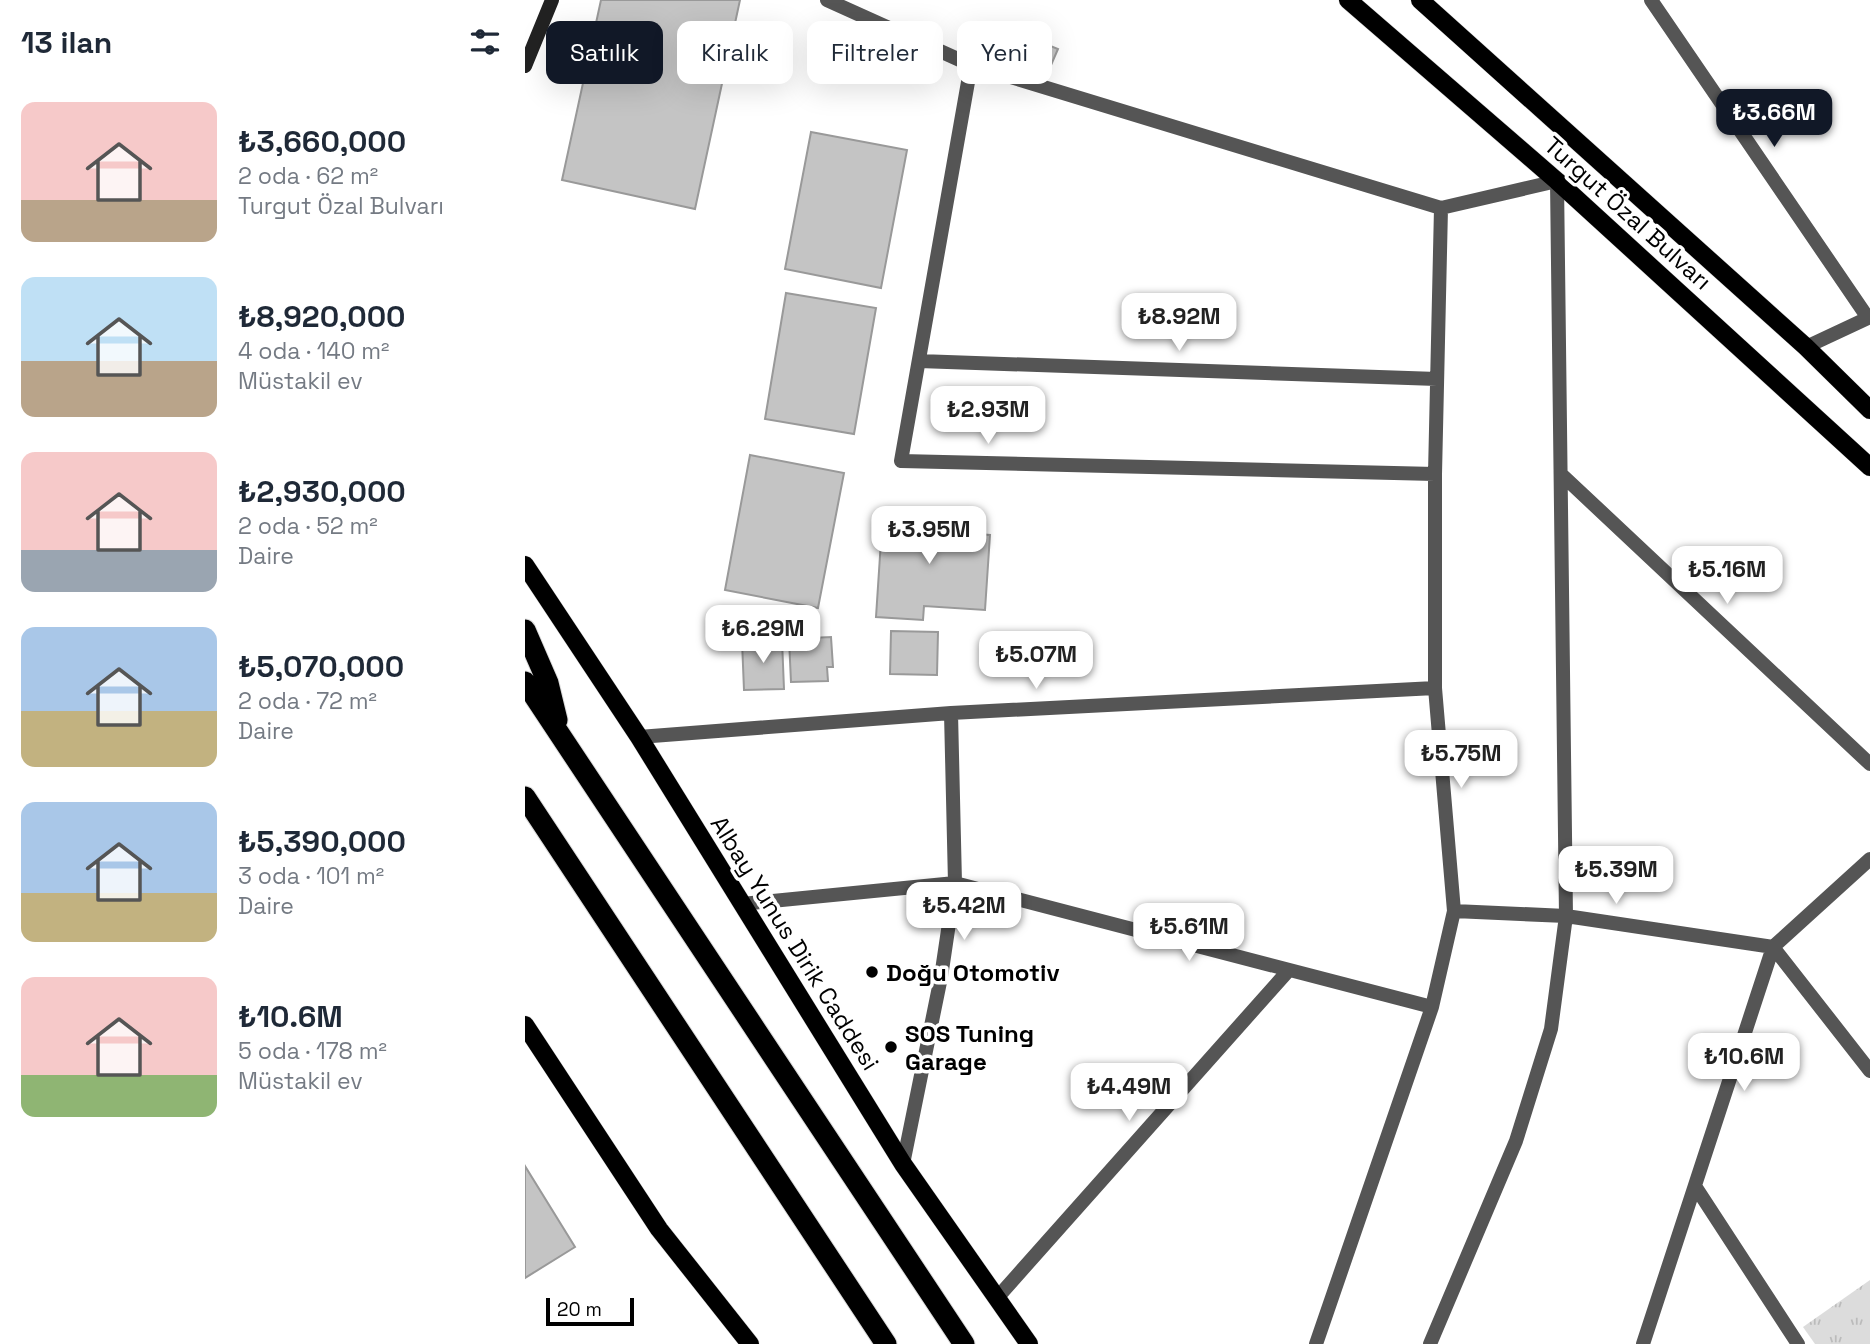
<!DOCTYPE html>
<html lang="tr">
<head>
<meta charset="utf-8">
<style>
  :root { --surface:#fff; --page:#f2f2f3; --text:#1f2937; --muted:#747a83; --accent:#111827 }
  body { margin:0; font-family:"Space Grotesk",sans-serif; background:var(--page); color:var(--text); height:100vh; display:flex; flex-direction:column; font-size:26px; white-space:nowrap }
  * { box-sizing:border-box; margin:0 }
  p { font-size:23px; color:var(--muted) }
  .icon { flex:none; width:38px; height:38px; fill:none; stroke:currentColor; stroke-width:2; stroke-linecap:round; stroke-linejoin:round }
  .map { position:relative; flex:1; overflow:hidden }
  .details { display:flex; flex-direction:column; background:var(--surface); width:525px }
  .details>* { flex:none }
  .guide { position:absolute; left:21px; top:21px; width:665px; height:63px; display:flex; gap:14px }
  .scale { position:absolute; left:21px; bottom:18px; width:88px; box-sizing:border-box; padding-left:7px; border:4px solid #000; border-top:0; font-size:19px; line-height:24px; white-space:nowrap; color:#000; -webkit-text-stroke:5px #fff; paint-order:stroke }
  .price { position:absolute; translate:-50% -60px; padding:0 16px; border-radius:14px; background:#fff; color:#222; font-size:23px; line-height:46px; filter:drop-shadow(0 2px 4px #0008) }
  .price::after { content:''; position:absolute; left:50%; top:42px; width:21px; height:16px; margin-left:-10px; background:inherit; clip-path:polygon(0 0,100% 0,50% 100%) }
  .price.active { background:var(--accent); color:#fff }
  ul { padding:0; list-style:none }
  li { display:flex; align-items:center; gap:21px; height:175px; padding:0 21px }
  li span { display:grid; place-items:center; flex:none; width:196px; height:140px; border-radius:14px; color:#555 }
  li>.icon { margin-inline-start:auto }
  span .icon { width:84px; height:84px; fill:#fffc; stroke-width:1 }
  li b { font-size:30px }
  h2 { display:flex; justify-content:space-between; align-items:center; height:84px; padding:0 21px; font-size:30px }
  .pill { padding:0 24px; border-radius:14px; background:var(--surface); box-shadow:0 7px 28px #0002; font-size:24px; line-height:63px }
  .pill.active { background:var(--accent); color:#fff }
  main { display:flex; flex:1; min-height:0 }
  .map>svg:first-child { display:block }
</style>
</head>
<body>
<main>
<section class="details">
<h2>13 ilan<svg class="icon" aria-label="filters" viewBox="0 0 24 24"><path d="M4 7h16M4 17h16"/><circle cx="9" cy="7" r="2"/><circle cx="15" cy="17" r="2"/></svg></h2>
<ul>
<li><span style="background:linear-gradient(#f6c9c9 70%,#b9a48a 0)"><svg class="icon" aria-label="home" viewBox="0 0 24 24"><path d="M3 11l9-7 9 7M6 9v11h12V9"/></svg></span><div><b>₺3,660,000</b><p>2 oda · 62 m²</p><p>Turgut Özal Bulvarı</p></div></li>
<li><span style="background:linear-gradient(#bfe0f5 60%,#b9a48a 0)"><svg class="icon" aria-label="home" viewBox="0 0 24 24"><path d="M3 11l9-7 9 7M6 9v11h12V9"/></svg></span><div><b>₺8,920,000</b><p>4 oda · 140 m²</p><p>Müstakil ev</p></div></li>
<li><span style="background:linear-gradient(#f6c9c9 70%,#9aa5b1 0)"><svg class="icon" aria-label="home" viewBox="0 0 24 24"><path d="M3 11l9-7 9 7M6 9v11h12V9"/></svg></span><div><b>₺2,930,000</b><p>2 oda · 52 m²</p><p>Daire</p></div></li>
<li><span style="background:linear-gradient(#a9c7e8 60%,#c2b280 0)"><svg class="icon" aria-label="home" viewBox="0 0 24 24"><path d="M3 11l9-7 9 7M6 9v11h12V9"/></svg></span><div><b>₺5,070,000</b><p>2 oda · 72 m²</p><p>Daire</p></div></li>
<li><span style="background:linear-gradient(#a9c7e8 65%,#c2b280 0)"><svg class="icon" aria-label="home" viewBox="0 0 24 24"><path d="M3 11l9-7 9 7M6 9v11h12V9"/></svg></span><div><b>₺5,390,000</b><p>3 oda · 101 m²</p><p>Daire</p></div></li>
<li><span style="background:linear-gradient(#f6c9c9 70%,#8fb573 0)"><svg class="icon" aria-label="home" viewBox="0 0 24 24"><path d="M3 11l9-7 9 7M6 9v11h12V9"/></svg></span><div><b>₺10.6M</b><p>5 oda · 178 m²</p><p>Müstakil ev</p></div></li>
</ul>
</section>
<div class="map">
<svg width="1345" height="1344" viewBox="0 0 1345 1344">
  <defs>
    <pattern id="grass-tufts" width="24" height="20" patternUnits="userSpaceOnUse" patternTransform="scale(1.75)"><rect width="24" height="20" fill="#dcdcdc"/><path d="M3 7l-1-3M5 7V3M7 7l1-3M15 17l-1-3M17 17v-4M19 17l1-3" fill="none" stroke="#bbb"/></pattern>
  </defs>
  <rect width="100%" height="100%" fill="#fff"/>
  <path fill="url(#grass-tufts)" d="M 1345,1280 L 1345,1344 L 1290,1344 L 1278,1327 Z"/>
  <path fill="#c4c4c4" stroke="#999" stroke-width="2" d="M 76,0 L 215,0 L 170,209 L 37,180 Z
    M 513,41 L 533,49 L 520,79 L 501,70 Z
    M 286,132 L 382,150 L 356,288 L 260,269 Z
    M 261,293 L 351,308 L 329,434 L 240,419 Z
    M 225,455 L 319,473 L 293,608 L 200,590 Z
    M 358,510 L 426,514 L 425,532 L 465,535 L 460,610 L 399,606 L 398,620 L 351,617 Z
    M 366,631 L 413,632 L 412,675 L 365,674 Z
    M 306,637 L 308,667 L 302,667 L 303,681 L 266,682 L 264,639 Z
    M 257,640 L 259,689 L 219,690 L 217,641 Z
    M 0,1166 L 50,1247 L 0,1278 Z"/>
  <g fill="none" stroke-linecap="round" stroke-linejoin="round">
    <g stroke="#dbdbdb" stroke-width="19">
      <path id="primary" d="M 823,0 L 1032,181 L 1345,467
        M 895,0 L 1281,347 L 1345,410
        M 0,565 L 114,737 L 378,1164 L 504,1344
        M 0,1025 L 134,1229 L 225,1344"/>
    </g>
    <g stroke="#dbdbdb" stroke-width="23">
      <path id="highway" d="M 0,630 L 23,683 L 32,720
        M 0,682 L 439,1344
        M 0,797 L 361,1344"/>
    </g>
    <path stroke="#555" stroke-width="14" d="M 302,0 L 446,65 L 916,208 L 1032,181 L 1041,916 L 1026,1029 L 991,1141 L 905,1344
      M 1126,0 L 1343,318
      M 446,65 L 376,461 L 910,474
      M 1281,347 L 1345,317
      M 394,361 L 912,379
      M 1036,474 L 1345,764
      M 114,737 L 426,713 L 910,688
      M 217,904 L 430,883 L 907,1007
      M 929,911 L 1041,916 L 1248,947 L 1345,1071
      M 378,1164 L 416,977 L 430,883 L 426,713
      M 1170,1186 L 1273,1344
      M 472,1298 L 763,971
      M 791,1344 L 907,1007 L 929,911 L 910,688 L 910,474 L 916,208
      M 1118,1344 L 1248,947 L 1345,859"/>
    <path stroke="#222" stroke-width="14" d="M 0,66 L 27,0"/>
    <use href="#primary" stroke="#000" stroke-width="18"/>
    <use href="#highway" stroke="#000" stroke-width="21"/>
  </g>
  <g fill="#000" stroke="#fff" stroke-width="2.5">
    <circle cx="347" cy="972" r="7"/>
    <circle cx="366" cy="1047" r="7"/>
  </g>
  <g text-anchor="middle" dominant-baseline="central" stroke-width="7" stroke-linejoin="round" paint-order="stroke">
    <g font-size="24" fill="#000" stroke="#fff">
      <text transform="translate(1103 213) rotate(42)">Turgut Özal Bulvarı</text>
      <text transform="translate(270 943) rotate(58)">Albay Yunus Dirik Caddesi</text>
    </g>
    <g font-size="24" font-weight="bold" fill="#000" stroke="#fff" text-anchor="start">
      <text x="361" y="972">Doğu Otomotiv</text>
      <text x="380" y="1033">SOS Tuning<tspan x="380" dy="28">Garage</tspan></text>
    </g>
  </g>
</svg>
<div class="scale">20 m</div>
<b class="price active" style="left:1249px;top:149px">₺3.66M</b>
<b class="price" style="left:654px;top:353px">₺8.92M</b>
<b class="price" style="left:463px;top:446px">₺2.93M</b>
<b class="price" style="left:404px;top:566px">₺3.95M</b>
<b class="price" style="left:1202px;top:606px">₺5.16M</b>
<b class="price" style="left:238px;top:665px">₺6.29M</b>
<b class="price" style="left:511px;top:691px">₺5.07M</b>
<b class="price" style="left:936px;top:790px">₺5.75M</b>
<b class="price" style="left:1091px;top:906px">₺5.39M</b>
<b class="price" style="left:439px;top:942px">₺5.42M</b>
<b class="price" style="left:664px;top:963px">₺5.61M</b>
<b class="price" style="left:1219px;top:1093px">₺10.6M</b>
<b class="price" style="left:604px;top:1123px">₺4.49M</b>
<div class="guide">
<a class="pill active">Satılık</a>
<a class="pill">Kiralık</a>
<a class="pill">Filtreler</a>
<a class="pill">Yeni</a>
</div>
</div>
</main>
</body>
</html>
